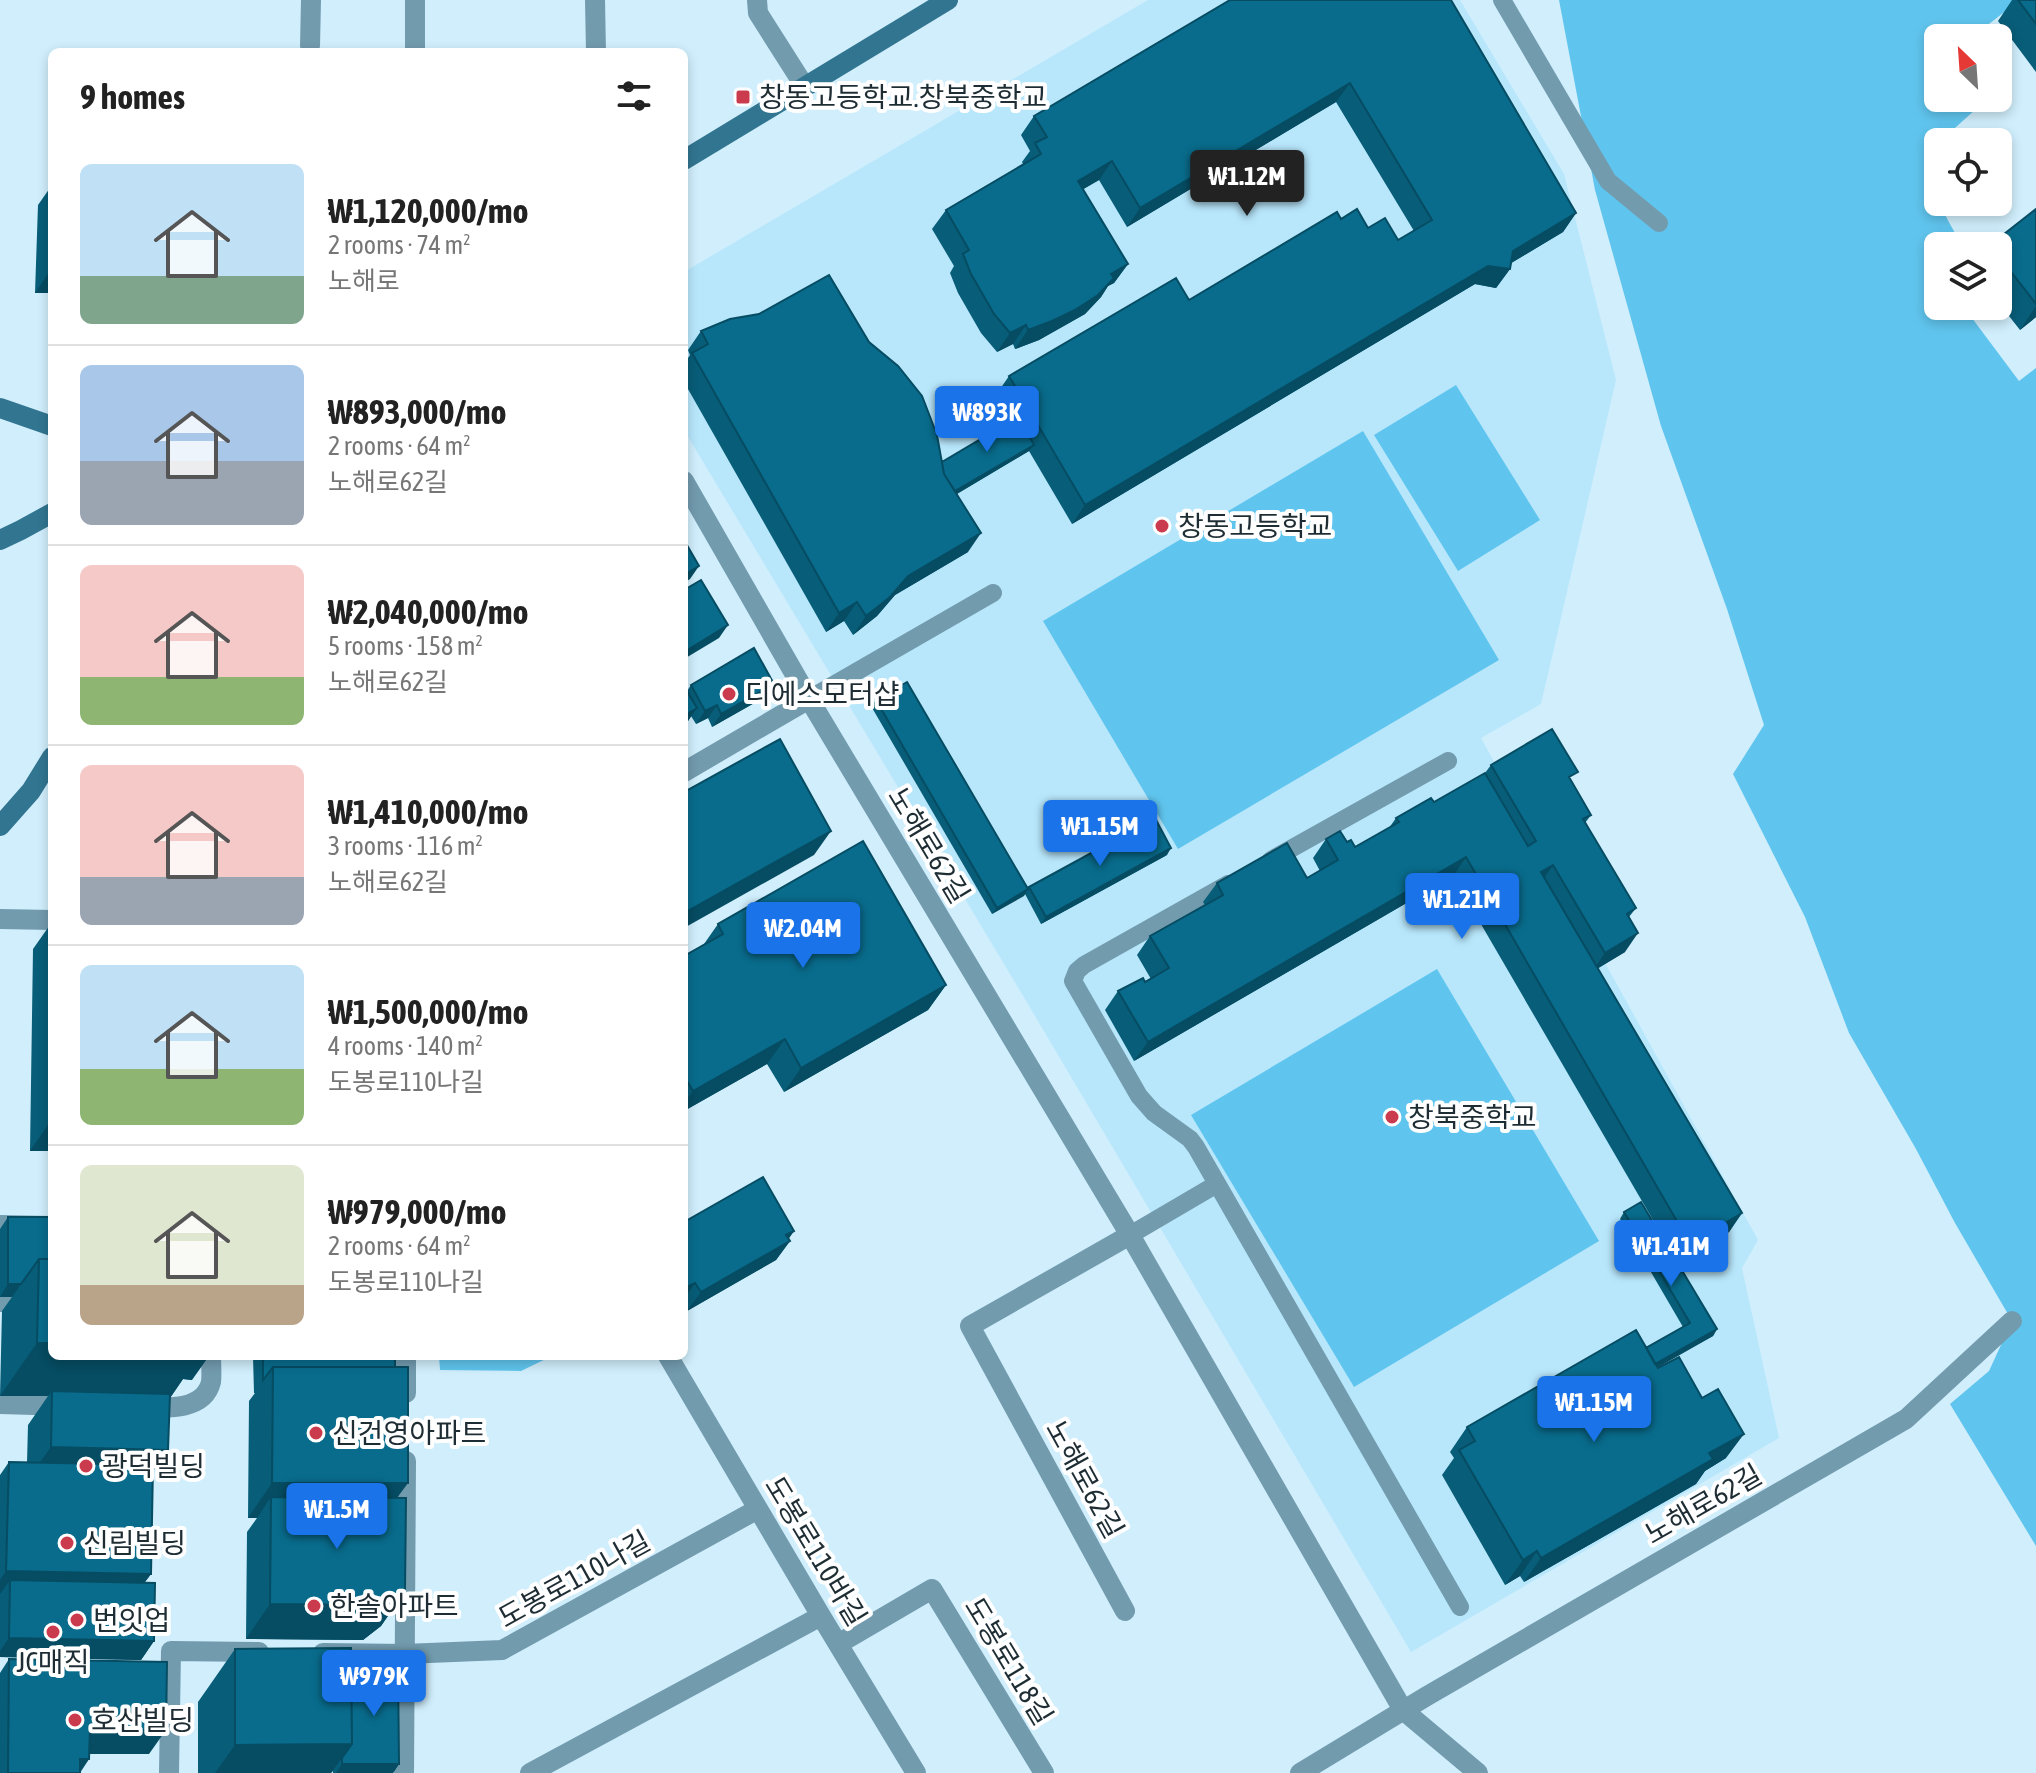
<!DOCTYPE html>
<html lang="en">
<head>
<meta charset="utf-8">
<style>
  :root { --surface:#fff; --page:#f6f6f6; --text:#222; --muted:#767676; --line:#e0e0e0; --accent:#1a73e8 }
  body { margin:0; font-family:"Asap Condensed","Noto Sans KR",sans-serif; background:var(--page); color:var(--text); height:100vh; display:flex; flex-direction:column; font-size:30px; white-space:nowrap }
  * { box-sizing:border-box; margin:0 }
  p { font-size:26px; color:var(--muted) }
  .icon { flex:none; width:44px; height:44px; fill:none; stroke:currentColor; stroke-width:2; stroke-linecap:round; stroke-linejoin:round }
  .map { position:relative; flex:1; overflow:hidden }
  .side { position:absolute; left:48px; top:48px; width:640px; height:1312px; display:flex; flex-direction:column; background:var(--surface); border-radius:12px; box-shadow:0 4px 12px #0003 }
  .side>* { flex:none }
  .needle { width:52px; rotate:335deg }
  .tools { position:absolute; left:1924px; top:24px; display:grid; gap:16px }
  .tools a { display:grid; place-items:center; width:88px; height:88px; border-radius:12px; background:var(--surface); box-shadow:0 4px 12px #0003; font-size:40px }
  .price { position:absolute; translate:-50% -68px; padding:0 18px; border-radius:8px; background:var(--accent); color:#fff; font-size:26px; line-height:52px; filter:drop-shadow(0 2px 4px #0008) }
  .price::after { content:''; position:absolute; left:50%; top:48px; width:24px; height:18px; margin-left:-12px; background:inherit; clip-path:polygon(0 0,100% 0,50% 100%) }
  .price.active { background:#222; color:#fff }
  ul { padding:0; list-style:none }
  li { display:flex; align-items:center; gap:24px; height:200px; padding:0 32px }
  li+li { border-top:2px solid var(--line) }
  li span { display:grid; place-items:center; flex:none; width:224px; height:160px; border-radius:12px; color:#555 }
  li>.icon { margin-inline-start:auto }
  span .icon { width:96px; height:96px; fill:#fffc; stroke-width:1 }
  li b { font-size:34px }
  h2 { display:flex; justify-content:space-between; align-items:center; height:96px; padding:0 32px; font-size:34px }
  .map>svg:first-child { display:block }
</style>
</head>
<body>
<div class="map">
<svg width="2036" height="1773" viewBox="0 0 2036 1773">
  <rect width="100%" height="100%" fill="#d0eefc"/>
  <path fill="#b8e7fc" d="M 1148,0 L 1460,0 L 1564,174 L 1616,380 L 1541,704 L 1481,738 L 1758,1240 L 1742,1268 L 1779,1438 L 1411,1652 L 1022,994 L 684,430 L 684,272 Z"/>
  <path fill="#60c5ee" d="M 1559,0 L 2020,0 L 1985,27 L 1981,38 L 1938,38 L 1938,98 L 1971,98 L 1976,109 L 1936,145 L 1934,186 L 1938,202 L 1962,246 L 1938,246 L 1938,306 L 1963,306 L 2019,381 L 2036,368 L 2036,1546 L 1950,1404 L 1989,1371 L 2012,1321 L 1955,1223 L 1916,1149 L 1849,1033 L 1805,917 L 1733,774 L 1764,725 L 1727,609 L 1661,426 L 1595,190 Z
    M 1456,385 L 1540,520 L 1458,571 L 1374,435 Z
    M 1363,431 L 1499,660 L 1178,849 L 1043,621 Z
    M 1437,969 L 1599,1241 L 1354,1387 L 1191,1115 Z
    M 439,1356 L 552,1356 L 521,1371 L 440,1370 Z"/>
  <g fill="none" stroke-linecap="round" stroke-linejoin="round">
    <path stroke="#729bae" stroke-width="18" d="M 1502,0 L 1608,181 L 1659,223
      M 809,699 L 993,593
      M 1271,860 L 1448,761
      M 1228,884 L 1084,965 L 1077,971 L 1073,981 L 1139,1096 L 1154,1113 L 1190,1139 L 1196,1147 L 1460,1607
      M 1130,1235 L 1217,1184
      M 0,1303 L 52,1304"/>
    <path stroke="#729bae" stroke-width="20" d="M 595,0 L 596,52
      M 757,0 L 758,13 L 805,87
      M 310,46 L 311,0
      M 415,52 L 415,0
      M 684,481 L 809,699 L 1130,1235 L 1403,1710 L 1478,1773
      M 684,772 L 809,699
      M 0,919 L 52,920
      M 0,1225 L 52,1226
      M 668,1356 L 821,1616 L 916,1773
      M 406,1393 L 406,1356
      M 0,1404 L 68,1406
      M 144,1407 C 166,1408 204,1411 211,1382 C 212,1374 211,1364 211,1356
      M 1125,1611 L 970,1326 L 1130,1235
      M 838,1644 L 932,1589 L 1044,1773
      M 323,1653 L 405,1654 L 502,1650 L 758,1509
      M 169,1773 L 171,1651 L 259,1652
      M 404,1773 L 406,1461
      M 530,1773 L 821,1616
      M 1300,1773 L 1427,1696 L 1906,1419 L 2012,1321"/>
    <path stroke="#327590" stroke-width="20" d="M 684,160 L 948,0
      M 0,408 L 52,426
      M 0,540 L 21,530 L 52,513
      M 0,826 L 31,791 L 52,757"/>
  </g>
  <path fill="#085d78" d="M 1230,0 L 1576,213 L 1563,232 L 1511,263 L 1510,269 L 1496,288 L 1475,284 L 1072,524 L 1029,451 L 957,494 L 968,552 L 895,595 L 877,616 L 853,635 L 844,621 L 826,632 L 684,382 L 684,364 L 690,355 L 688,350 L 701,331 L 942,462 L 1011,421 L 996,395 L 1009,376 L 1189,300 L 1341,219 L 1398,240 L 1414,231 L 1336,102 L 1127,227 L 1099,180 L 1083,189 L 1128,264 L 1114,283 L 1108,286 L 1101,297 L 1085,314 L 1039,340 L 1015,349 L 1013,344 L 997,352 L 981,333 L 958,293 L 950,273 L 954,266 L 932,229 L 946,210 L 1023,164 L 1022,162 L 1030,151 L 1021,135 L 1034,116 Z
    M 2012,0 L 2036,0 L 2036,72 L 1998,21 Z
    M 52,185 L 52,293 L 35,293 L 38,205 Z
    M 2036,209 L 2036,317 L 2020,330 L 1998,302 L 1998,246 L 1989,246 Z
    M 691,685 L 765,697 L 712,727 L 708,718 L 696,724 L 691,716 L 688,721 L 684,723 L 684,686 L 687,691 Z
    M 876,700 L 1028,889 L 1029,887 L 1167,855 L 1041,924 L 1025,894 L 992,914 L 871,706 Z
    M 1491,765 L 1571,781 L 1591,815 L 1585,823 L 1636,908 L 1629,917 L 1625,952 L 1598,968 L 1742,1213 L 1729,1232 L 1677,1263 L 1717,1329 L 1713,1336 L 1657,1367 L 1726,1458 L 1705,1471 L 1696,1484 L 1524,1582 L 1520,1576 L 1505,1585 L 1442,1475 L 1454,1458 L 1450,1452 L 1467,1427 L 1646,1348 L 1683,1327 L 1620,1219 L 1624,1212 L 1664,1239 L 1453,876 L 1134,1061 L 1105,1010 L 1118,991 L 1151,979 L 1137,955 L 1150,936 L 1205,905 L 1203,902 L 1217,883 L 1307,878 L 1320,871 L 1313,858 L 1326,839 L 1347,842 L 1355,847 L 1389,828 L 1396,818 L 1434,802 L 1485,773 Z
    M 52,922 L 52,1151 L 30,1151 L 33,949 Z
    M 718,924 L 946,985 L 928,1010 L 784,1092 L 767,1064 L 684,1111 L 684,956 L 704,944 Z
    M 8,1217 L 192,1380 L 183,1379 L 170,1398 L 153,1470 L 151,1574 L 144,1583 L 154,1641 L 141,1660 L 0,1657 L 0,1475 L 9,1462 L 27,1463 L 28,1425 L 48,1396 L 0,1396 L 2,1311 L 12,1297 L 0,1297 L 0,1229 Z
    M 684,1222 L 794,1231 L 788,1239 L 790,1241 L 776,1260 L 687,1311 L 684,1305 Z
    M 253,1356 L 395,1356 L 397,1498 L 405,1591 L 381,1626 L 363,1640 L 246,1639 L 247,1532 L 257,1518 L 248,1518 L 249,1401 L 255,1393 L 254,1393 Z
    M 235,1649 L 351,1669 L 399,1764 L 393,1773 L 333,1773 L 333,1771 L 331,1773 L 198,1773 L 198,1702 Z
    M 9,1659 L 149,1754 L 89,1754 L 89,1759 L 80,1773 L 0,1773 L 0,1673 Z"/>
  <path fill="#064c62" d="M 1350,83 L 1336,102 L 1127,227 L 1140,208 Z
    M 1112,161 L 1099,180 L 1065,200 L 1078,181 Z
    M 1576,213 L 1563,232 L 1503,268 L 1510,269 L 1496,288 L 1475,284 L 1072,524 L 1085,505 Z
    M 1128,264 L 1114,283 L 1108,286 L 1101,297 L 1085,314 L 1039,340 L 1015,349 L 1028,330 Z
    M 52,268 L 52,293 L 35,293 Z
    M 2036,306 L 2036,317 L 2020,330 Z
    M 1026,325 L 1013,344 L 997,352 L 1010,333 Z
    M 1034,445 L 1029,451 L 938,505 L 943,498 Z
    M 981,533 L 968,552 L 895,595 L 877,616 L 853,635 L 866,616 L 908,576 Z
    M 699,566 L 690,579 L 684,583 L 684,575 Z
    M 857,602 L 844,621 L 826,632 L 839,613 Z
    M 728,625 L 719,638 L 684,659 L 684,652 Z
    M 774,684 L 765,697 L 712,727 L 721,714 Z
    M 717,705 L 708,718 L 696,724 L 705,711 Z
    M 697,708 L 688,721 L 684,723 L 684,716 Z
    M 831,831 L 814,855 L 684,928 L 684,913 Z
    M 1171,848 L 1167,855 L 1041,924 L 1046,917 Z
    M 1466,857 L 1453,876 L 1134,1061 L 1148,1042 Z
    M 1553,865 L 1540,884 L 1541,872 Z
    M 1028,889 L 1024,896 L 992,914 L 997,908 Z
    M 1638,933 L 1625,952 L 1592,972 L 1605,953 Z
    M 946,985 L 928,1010 L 784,1092 L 801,1068 Z
    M 785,1039 L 767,1064 L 684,1111 L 684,1103 L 693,1091 Z
    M 52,1119 L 52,1151 L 30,1151 Z
    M 1742,1213 L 1729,1232 L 1671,1266 L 1684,1247 Z
    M 794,1231 L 785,1244 L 790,1241 L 776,1260 L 687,1311 L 701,1292 Z
    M 695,1283 L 684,1299 L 684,1292 L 687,1287 Z
    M 8,1284 L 21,1284 L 12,1297 L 0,1297 Z
    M 1717,1329 L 1713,1336 L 1634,1381 L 1638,1374 Z
    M 37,1343 L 52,1343 L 52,1356 L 209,1356 L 192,1380 L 183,1379 L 170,1398 L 52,1391 L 48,1396 L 0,1396 Z
    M 1744,1434 L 1726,1458 L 1705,1471 L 1696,1484 L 1524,1582 L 1541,1558 L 1709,1453 Z
    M 51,1447 L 168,1450 L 144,1484 L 27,1481 Z
    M 272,1483 L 408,1483 L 383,1517 L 271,1497 L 257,1518 L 248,1518 Z
    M 1537,1551 L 1520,1576 L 1505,1585 L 1523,1560 Z
    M 6,1571 L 151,1574 L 133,1598 L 10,1580 L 0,1594 L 0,1580 Z
    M 405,1591 L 381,1626 L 363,1640 L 246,1639 L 270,1604 Z
    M 9,1638 L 154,1641 L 141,1660 L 0,1657 L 0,1651 Z
    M 90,1729 L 166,1730 L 149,1754 L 72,1754 Z
    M 352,1744 L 331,1773 L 215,1773 L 235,1745 Z
    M 80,1759 L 89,1759 L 79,1773 Z
    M 342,1764 L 399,1764 L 393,1773 L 336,1773 Z"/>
  <path fill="#096c8c" stroke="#064c62" stroke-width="2" d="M 1230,0 L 1451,0 L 1576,213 L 1513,251 L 1510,269 L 1488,266 L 1085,505 L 1009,376 L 1176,278 L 1189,300 L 1337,212 L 1341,219 L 1357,209 L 1368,228 L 1385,218 L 1398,240 L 1432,220 L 1350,83 L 1140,208 L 1112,161 L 1078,181 L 1128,264 L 1111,274 L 1114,278 L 1098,295 L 1075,310 L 1052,321 L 1028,330 L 1026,325 L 1010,333 L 994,314 L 971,274 L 963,254 L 969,250 L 946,210 L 1041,154 L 1035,143 L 1047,137 L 1034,116 Z
    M 2018,0 L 2036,0 L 2036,24 Z
    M 2036,209 L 2036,304 L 1998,255 L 1998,246 L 1991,246 L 1990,245 Z
    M 829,275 L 869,342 L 898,366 L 922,396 L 937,435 L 944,474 L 981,533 L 908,576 L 890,597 L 866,616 L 857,602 L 839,613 L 692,353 L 708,344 L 701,331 L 730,319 L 759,314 Z
    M 1018,417 L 1034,445 L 955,491 L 944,474 L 942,462 Z
    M 684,540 L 699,566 L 684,575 Z
    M 701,580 L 728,625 L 684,652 L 684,590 Z
    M 754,648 L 774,684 L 721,714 L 717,705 L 705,711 L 691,685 Z
    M 907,682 L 1028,889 L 997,908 L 876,700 Z
    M 684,686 L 697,708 L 684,716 Z
    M 1552,729 L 1578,772 L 1569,777 L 1591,815 L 1583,819 L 1636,908 L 1627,914 L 1638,933 L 1605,953 L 1553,865 L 1541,872 L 1742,1213 L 1684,1247 L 1672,1226 L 1678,1223 L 1466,857 L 1148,1042 L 1118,991 L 1143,978 L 1145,982 L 1169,968 L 1150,936 L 1223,895 L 1217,883 L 1287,843 L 1307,878 L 1338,860 L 1326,839 L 1340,831 L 1347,842 L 1351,840 L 1355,847 L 1399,822 L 1396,818 L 1431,798 L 1434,802 L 1485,773 L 1528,846 L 1536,841 L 1491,765 Z
    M 780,739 L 831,831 L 684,913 L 684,792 Z
    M 1155,818 L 1171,848 L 1046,917 L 1029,887 Z
    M 863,841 L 946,985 L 801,1068 L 785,1039 L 693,1091 L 684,1076 L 684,956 L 723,934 L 718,924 Z
    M 763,1177 L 794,1231 L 786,1235 L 790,1241 L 701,1292 L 695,1283 L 687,1287 L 684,1282 L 684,1222 Z
    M 1641,1202 L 1717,1329 L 1655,1364 L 1646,1348 L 1690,1323 L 1624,1212 Z
    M 8,1217 L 52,1217 L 52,1259 L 39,1259 L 21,1284 L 8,1284 Z
    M 39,1259 L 52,1259 L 52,1343 L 37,1343 Z
    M 1636,1330 L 1658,1368 L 1679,1357 L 1702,1398 L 1718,1389 L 1744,1434 L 1709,1453 L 1713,1459 L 1541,1558 L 1537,1551 L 1523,1560 L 1459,1450 L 1475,1441 L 1467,1427 Z
    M 263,1356 L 395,1356 L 395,1367 L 273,1367 L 263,1380 Z
    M 273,1367 L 408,1367 L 408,1483 L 272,1483 Z
    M 52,1391 L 170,1394 L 168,1450 L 51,1447 Z
    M 9,1462 L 153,1465 L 151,1574 L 6,1571 Z
    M 271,1497 L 406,1498 L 405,1591 L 387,1605 L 270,1604 Z
    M 10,1580 L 155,1583 L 154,1641 L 9,1638 Z
    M 351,1648 L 352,1744 L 235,1745 L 235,1649 Z
    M 9,1659 L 167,1662 L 166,1730 L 90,1729 L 89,1759 L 80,1759 L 80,1773 L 8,1773 Z
    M 351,1669 L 398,1669 L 399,1764 L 342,1764 L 342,1758 L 352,1744 Z"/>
  <g fill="#cb3b4e" stroke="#fff" stroke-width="3">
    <rect x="735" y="89" width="16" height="16" rx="4"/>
    <circle cx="1162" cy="526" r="8"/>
    <circle cx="729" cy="694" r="8"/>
    <circle cx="1392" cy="1117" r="8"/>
    <circle cx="316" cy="1433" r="8"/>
    <circle cx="86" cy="1466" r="8"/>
    <circle cx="67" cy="1543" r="8"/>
    <circle cx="314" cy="1606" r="8"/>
    <circle cx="77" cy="1620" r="8"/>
    <circle cx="53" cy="1632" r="8"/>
    <circle cx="75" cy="1720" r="8"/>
  </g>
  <g text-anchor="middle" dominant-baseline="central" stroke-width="8" stroke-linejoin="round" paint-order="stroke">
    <g font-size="28" fill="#1e2d34" stroke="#fff" text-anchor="start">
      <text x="759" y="97">창동고등학교.창북중학교</text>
      <text x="1178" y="526">창동고등학교</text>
      <text x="745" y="694">디에스모터샵</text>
      <text x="1408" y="1117">창북중학교</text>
      <text x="332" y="1433">신건영아파트</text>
      <text x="102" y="1466">광덕빌딩</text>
      <text x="83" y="1543">신림빌딩</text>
      <text x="330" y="1606">한솔아파트</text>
      <text x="93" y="1620">번잇업</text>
      <text x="53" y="1662" text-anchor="middle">JC매직</text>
      <text x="91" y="1720">호산빌딩</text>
    </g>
    <g font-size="28" fill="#1e2d34" stroke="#fff">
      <text transform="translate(929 845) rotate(59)">노해로62길</text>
      <text transform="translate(1085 1479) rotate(61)">노해로62길</text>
      <text transform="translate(1703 1504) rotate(-30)">노해로62길</text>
      <text transform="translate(816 1551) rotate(59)">도봉로110바길</text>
      <text transform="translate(574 1579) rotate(-29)">도봉로110나길</text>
      <text transform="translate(1009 1661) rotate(59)">도봉로118길</text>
    </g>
  </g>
</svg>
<div class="tools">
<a><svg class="needle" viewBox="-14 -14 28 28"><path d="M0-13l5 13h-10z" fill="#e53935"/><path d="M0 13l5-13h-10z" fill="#767676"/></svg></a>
<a><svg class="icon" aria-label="locate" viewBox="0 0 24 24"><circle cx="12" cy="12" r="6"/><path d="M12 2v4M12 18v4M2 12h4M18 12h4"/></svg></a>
<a><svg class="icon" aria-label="layers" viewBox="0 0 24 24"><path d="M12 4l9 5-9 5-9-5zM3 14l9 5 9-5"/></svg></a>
</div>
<b class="price active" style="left:1247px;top:218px">₩1.12M</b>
<b class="price" style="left:987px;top:454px">₩893K</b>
<b class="price" style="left:1100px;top:868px">₩1.15M</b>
<b class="price" style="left:1462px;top:941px">₩1.21M</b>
<b class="price" style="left:803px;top:970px">₩2.04M</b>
<b class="price" style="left:1671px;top:1288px">₩1.41M</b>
<b class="price" style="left:1594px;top:1444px">₩1.15M</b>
<b class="price" style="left:337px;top:1551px">₩1.5M</b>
<b class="price" style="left:374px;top:1718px">₩979K</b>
<section class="side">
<h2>9 homes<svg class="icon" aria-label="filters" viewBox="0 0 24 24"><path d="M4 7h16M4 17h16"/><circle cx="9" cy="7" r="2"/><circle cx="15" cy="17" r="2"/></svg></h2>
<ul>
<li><span style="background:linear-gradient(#bfe0f5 70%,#7fa58c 0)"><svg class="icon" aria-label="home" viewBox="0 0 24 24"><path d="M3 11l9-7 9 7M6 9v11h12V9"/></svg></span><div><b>₩1,120,000/mo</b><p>2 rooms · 74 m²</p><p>노해로</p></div></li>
<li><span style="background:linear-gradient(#a9c7e8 60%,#9aa5b1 0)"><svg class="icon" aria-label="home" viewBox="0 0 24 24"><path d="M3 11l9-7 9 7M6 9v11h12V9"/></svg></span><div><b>₩893,000/mo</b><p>2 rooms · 64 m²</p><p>노해로62길</p></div></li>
<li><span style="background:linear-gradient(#f6c9c9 70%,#8fb573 0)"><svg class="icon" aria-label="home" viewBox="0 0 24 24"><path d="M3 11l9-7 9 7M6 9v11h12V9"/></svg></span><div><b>₩2,040,000/mo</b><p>5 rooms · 158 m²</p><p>노해로62길</p></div></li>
<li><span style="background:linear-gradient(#f6c9c9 70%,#9aa5b1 0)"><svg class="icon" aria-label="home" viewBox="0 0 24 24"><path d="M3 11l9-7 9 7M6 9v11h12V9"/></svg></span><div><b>₩1,410,000/mo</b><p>3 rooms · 116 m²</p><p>노해로62길</p></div></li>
<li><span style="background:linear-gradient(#bfe0f5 65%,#8fb573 0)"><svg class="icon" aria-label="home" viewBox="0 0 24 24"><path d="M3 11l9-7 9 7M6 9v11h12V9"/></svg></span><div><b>₩1,500,000/mo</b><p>4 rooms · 140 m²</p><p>도봉로110나길</p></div></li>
<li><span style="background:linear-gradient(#dfe7d0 75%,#b9a48a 0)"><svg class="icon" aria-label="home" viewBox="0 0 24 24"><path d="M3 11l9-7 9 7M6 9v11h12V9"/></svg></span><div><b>₩979,000/mo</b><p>2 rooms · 64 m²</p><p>도봉로110나길</p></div></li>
</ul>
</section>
</div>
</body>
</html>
